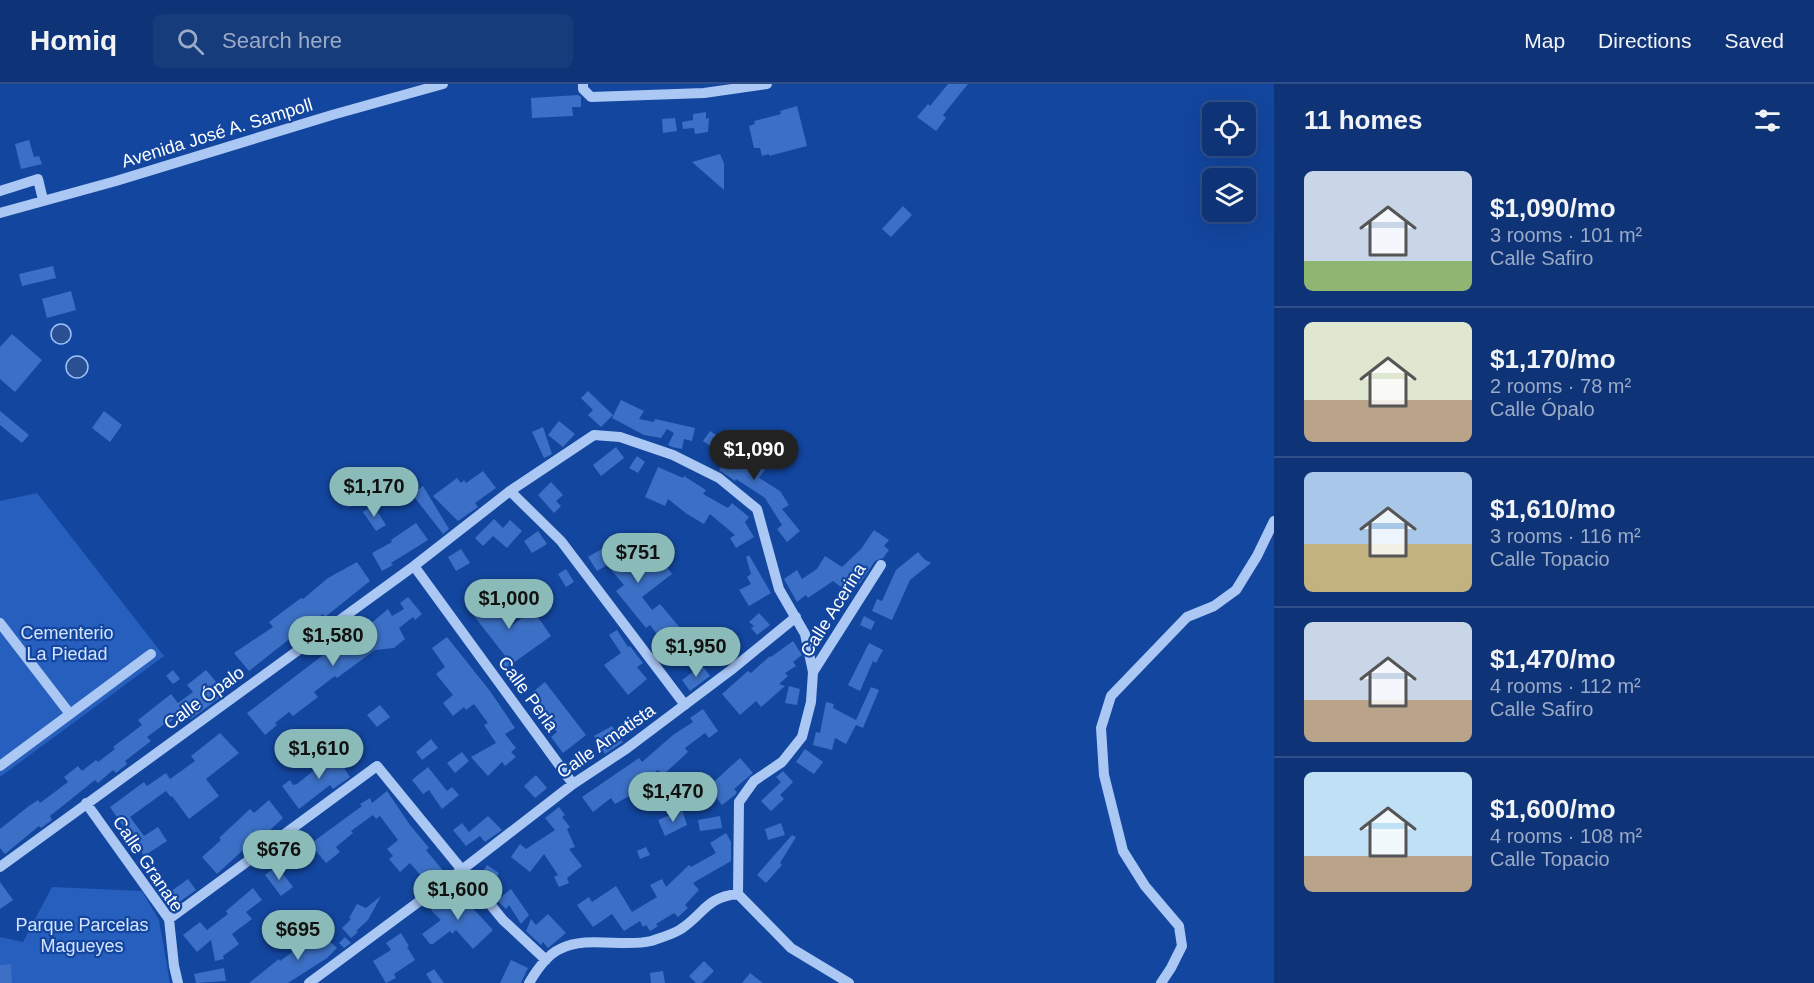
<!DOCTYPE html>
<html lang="en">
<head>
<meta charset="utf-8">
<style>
  :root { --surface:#0e3477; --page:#173c7c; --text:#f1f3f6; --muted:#9baac6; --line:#2e4f89; --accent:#8bbbb9 }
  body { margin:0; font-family:Helvetica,sans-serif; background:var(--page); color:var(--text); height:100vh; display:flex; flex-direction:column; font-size:22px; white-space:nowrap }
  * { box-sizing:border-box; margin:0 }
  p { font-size:20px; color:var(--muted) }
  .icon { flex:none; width:33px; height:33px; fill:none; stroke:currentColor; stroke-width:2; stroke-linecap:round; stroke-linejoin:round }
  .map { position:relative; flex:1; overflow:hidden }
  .panel { display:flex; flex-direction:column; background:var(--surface); width:540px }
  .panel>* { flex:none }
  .fabs { position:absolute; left:1202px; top:18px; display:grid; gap:12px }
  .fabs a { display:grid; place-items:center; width:54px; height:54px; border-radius:9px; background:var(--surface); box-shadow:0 6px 24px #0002,0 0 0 2px var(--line); font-size:30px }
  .price { position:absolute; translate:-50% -51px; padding:0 14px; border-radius:21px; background:var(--accent); color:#111; font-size:20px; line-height:39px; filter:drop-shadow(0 2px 3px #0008) }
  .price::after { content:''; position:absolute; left:50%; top:36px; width:18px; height:14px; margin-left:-9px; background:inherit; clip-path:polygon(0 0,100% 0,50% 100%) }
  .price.selected { background:#222; color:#fff }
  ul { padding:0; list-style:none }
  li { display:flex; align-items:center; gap:18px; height:150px; padding:0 30px }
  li+li { border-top:2px solid var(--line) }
  li span { display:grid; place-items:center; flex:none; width:168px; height:120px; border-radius:9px; color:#555 }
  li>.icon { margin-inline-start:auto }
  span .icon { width:72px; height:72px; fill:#fffc; stroke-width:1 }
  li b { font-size:26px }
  h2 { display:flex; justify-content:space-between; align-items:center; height:72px; padding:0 30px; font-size:26px }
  header { display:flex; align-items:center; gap:36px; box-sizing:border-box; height:84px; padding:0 30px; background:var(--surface); border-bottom:2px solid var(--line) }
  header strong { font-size:28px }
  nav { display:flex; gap:33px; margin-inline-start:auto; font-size:21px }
  .search { width:420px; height:54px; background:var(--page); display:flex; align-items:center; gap:15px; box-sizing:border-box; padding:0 21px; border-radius:9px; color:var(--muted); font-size:22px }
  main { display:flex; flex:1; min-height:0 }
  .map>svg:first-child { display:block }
</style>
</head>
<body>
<header>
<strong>Homiq</strong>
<div class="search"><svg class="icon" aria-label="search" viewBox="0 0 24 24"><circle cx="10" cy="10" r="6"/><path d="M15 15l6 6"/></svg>Search here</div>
<nav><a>Map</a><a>Directions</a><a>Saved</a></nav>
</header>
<main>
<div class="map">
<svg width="1274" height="899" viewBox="0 0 1274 899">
  <rect width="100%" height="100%" fill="#13469f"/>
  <path fill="#265fbd" d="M 37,409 L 164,572 L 0,693 L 0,417 Z
    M 52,803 L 142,807 L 159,836 L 170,899 L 0,899 L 0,853 L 23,858 Z"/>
  <path fill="#2b4f93" stroke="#9dc0f7" stroke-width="1.5" d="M51 250a10 10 0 1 1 20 0a10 10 0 1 1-20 0Z
    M66 283a11 11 0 1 1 22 0a11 11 0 1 1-22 0Z"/>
  <path fill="#3c70c6" d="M 948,0 L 968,0 L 943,31 L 946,34 L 936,47 L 917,33 L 928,20 L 930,22 Z
    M 578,11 L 581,13 L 581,23 L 572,23 L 573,32 L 532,34 L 531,14 Z
    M 797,22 L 807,62 L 769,72 L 769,70 L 762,72 L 760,64 L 754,64 L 749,42 L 755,40 L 754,37 L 781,30 L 780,27 Z
    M 706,28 L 706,35 L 709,34 L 708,48 L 695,50 L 694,44 L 683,45 L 682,38 L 693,36 L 693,30 Z
    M 675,34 L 677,47 L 663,49 L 662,35 Z
    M 29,56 L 34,73 L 39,72 L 42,80 L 21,85 L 15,60 Z
    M 720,70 L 724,79 L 724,106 L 692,78 Z
    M 903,122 L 912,131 L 891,153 L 882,145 Z
    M 53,182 L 56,194 L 22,202 L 19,190 Z
    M 71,207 L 76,226 L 47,234 L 42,215 Z
    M 12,250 L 42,276 L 15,308 L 0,295 L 0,263 Z
    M 588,307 L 613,331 L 601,343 L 588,331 L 593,326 L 581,314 Z
    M 621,316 L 644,327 L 639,335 L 654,338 L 655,335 L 695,344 L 692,357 L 684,355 L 682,365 L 672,363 L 668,361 L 674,349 L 667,345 L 661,354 L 644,351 L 612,334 Z
    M 0,327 L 29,351 L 22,359 L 0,341 Z
    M 104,327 L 122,341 L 110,358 L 92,344 Z
    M 559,337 L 575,350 L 563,363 L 548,351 Z
    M 543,343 L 552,370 L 544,374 L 532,348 Z
    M 710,347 L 727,358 L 728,356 L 755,377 L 757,374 L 768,381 L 759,394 L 780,407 L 789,421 L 782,425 L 800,447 L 787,458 L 777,445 L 782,441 L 765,414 L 736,395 L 735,397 L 719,386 L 730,371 L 716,359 L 713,364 L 703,357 Z
    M 616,363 L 624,374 L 601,392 L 593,381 Z
    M 637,372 L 645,378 L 638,389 L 629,384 Z
    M 658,383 L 683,394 L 684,392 L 706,406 L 703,410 L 728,424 L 732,419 L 749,433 L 745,438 L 754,453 L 736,464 L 730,454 L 735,451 L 710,430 L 704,440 L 687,430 L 668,415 L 665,422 L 645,413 Z
    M 483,387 L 496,404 L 475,419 L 478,423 L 458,437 L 433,412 L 457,394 L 461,399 L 464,396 L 466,399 Z
    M 551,398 L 563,411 L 556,417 L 561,422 L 554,429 L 538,411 Z
    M 423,402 L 449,445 L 443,450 L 412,410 Z
    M 345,408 L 354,409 L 351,423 L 342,422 Z
    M 373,421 L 386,441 L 376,447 L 363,428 Z
    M 494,435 L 503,444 L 510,436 L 522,447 L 507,464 L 493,452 L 483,462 L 475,454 Z
    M 416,439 L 428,456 L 391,479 L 393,481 L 382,487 L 372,469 L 392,458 L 391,456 Z
    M 874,446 L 889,456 L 884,462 L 889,466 L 883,474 L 875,477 L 861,498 L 847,512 L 841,503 L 833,497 L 808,514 L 806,511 L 797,518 L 784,495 L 797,486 L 802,495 L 817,485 L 825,472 L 842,483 L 861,465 Z
    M 538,447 L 547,460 L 532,469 L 524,457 Z
    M 617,456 L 625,470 L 638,459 L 659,485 L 665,480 L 672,490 L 642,513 L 652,526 L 660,520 L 681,545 L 663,558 L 650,541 L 646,544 L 616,507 L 624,501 L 607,481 L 597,487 L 588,473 Z
    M 461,465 L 470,479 L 456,487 L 448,473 Z
    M 918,468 L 924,475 L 931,479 L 910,496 L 892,536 L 872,527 L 877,515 L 882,517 L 896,486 Z
    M 749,471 L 771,509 L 749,522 L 739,506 L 751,500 L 747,493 L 751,490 L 746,473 Z
    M 357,478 L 370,497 L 325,533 L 323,530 L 302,545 L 249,587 L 234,569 L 273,543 L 269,538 L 301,514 L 303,515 L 328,494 Z
    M 566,485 L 574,498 L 566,503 L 558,490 Z
    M 486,509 L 511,542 L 533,526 L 551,552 L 505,585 L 500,577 L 506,573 L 467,523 Z
    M 408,513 L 422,530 L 415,536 L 413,533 L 399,544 L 405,555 L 394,564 L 375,566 L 337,594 L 335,592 L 314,608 L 318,613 L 293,632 L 289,628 L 275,639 L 277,641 L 265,651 L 247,629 L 335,562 L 337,564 L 357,551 L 388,525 L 392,532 L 404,525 L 400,519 Z
    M 759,529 L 770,541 L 757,551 L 751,544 L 754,542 L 749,538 Z
    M 864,532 L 875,538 L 871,546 L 860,541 Z
    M 617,546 L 628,563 L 630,562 L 643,579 L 637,583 L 647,595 L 628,611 L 604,581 L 621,569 L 609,551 Z
    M 447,553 L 490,607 L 515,644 L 505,650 L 516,664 L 511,668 L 516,673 L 505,682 L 502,678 L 488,692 L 471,673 L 496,659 L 484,641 L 488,639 L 474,620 L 466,626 L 464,623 L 453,632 L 443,619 L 453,611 L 436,590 L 445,583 L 432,564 Z
    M 793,557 L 802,571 L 793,578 L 796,582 L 785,589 L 788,592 L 779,600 L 785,602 L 761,623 L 756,617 L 740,631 L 722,610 L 748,587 L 751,589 L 770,572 L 771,573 Z
    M 869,559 L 883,566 L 876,579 L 873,577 L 860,607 L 848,601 Z
    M 702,581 L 710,592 L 690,607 L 682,596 Z
    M 173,586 L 180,595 L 173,600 L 166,592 Z
    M 206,586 L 224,607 L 220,610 L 222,612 L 191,635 L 184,626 L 168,640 L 167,638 L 147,653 L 151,657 L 125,677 L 127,680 L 116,689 L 113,686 L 98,699 L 95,696 L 50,732 L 52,736 L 41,744 L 39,742 L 5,770 L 0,764 L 0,745 L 29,722 L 38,716 L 40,719 L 68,698 L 64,693 L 78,682 L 82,687 L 96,676 L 98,678 L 115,665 L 113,663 L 142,641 L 138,636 L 171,610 L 178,619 L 193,608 L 187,601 Z
    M 545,598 L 586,651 L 563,669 L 551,653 L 557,648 L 528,612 Z
    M 789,602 L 800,605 L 797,621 L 785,619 Z
    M 871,603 L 879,606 L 863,644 L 856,641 L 846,660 L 835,654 L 832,666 L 813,661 L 816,648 L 820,649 L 826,618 L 834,620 L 833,624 L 856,636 Z
    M 380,621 L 390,633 L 377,643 L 367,631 Z
    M 703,625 L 718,647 L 709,654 L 705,649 L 685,664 L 688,668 L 663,691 L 658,686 L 630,705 L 633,710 L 615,720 L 611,714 L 593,728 L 582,713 L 639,674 L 642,678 L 673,651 L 693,638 L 690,634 Z
    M 612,642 L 623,658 L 605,670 L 594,652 Z
    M 220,649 L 239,669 L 206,695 L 219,712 L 189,735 L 172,712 L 171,713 L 166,707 L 130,733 L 144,752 L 158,743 L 167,757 L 144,772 L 133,756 L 128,759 L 122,751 L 127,748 L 110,723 L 144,698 L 147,702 L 166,689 L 170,695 L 195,677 L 191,672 Z
    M 431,655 L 438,664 L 422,676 L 416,668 Z
    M 805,665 L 823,678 L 814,690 L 796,678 Z
    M 339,666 L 349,680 L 344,684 L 350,693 L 333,705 L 330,701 L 299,725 L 282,702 L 290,696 L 293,701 L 297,700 Z
    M 462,668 L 469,677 L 455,689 L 447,679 Z
    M 740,674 L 753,689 L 734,705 L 737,708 L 735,711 L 722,721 L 708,703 Z
    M 428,683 L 447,707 L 452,703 L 459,711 L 442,725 L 429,706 L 423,710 L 412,696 Z
    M 783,687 L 793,698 L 780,711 L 784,715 L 771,727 L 761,717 L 781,698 L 776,693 Z
    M 536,691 L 547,704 L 535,714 L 524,702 Z
    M 387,707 L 410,741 L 429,764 L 426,766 L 445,789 L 429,801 L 410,779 L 400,788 L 389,775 L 393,772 L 387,765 L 398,756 L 380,732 L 376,735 L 373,731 L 351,747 L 353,749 L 336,763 L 340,768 L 326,779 L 310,760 L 362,722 L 360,720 L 370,714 L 372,719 Z
    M 269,716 L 283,734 L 257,758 L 255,755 L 217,790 L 202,773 L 221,756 L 219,754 L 250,725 L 254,729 Z
    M 559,723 L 565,731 L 562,733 L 570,743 L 567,745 L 575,763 L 569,765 L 582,782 L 567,794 L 569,799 L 559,803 L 554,793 L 558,791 L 544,770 L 530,788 L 511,773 L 520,760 L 526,765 L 555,746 L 545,734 Z
    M 682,726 L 687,741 L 665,752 L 658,736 Z
    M 488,732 L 502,746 L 485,758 L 480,752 L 466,762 L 453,746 L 462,739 L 469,748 Z
    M 720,732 L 722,744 L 700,747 L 698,736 Z
    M 781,739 L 785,751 L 768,756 L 765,745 Z
    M 726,749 L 731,758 L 731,777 L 693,799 L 699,806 L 685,821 L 688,824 L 678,833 L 674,829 L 656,840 L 658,842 L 650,847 L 646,841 L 643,843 L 640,837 L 624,847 L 612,830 L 593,843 L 577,821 L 589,813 L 592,818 L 616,802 L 632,828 L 657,813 L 650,801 L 662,795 L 666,803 L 689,781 L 691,783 L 716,769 L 710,759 Z
    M 792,751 L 796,753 L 780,779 L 782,781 L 766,799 L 757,791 Z
    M 646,763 L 650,771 L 640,775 L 637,767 Z
    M 487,781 L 499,789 L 489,807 L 479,795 Z
    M 277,782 L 293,803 L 281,812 L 265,791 Z
    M 188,795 L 196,806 L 174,822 L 166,811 Z
    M 0,798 L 13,816 L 0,825 Z
    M 253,804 L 262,816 L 246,828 L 252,835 L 232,850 L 239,860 L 223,872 L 224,875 L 215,877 L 211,856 L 197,868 L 183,851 L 200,838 L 207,846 L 228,830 L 226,827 Z
    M 455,805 L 493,846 L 473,865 L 456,846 L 452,850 L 450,847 L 433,860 L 430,860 L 422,850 L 441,836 L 431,826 Z
    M 511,805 L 529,831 L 521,840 L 509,821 L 506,825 L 497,816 Z
    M 381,812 L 368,836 L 356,847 L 358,848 L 351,854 L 342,844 L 351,835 L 349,834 L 357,820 L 366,824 Z
    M 548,830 L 566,849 L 548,864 L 543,858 L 541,861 L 526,847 L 531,835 L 536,841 Z
    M 318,846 L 337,864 L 327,874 L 288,899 L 249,899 L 279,875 L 280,877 L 305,859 Z
    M 401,849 L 409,862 L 407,863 L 415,876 L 394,890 L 396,894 L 386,899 L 373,877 L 391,866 L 386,859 Z
    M 345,853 L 351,859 L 344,864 L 339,859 Z
    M 511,876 L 528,884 L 521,899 L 500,899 Z
    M 704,877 L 714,887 L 702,899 L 696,899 L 689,892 Z
    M 11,880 L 12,899 L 0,899 L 0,881 Z
    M 224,884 L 226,897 L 196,899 L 194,890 Z
    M 434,885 L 444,899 L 432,899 L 426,890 Z
    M 663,887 L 665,899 L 651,899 L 650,889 Z
    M 750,889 L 763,899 L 742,899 Z"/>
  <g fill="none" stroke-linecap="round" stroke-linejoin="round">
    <path stroke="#abc7f4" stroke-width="10" d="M 583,0 L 583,5 L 591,13 L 704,9 L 767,0
      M 0,107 L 38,95 L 43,116
      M 0,129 L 116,97 L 332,31 L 443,0
      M 510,407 L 561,457 L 685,621
      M 414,482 L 573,700
      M 0,539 L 70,630
      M 813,588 L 881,481
      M 0,682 L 151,570
      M 86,719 L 169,835 L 174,882 L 178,899
      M 0,783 L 414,482 L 510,407 L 594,351 L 620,353 L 673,371 L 719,394 L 757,425 L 779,505 L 805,550 L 813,588 L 811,618 L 802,653 L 782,678 L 754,697 L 739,718 L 738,810
      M 738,810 L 791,864 L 849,899
      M 169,835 L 377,682 L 503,836 L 546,876
      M 309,899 L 463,785 L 573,700 L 626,665 L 731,586 L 796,533
      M 529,899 C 536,887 547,871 560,865 C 587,851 623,864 651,857 C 660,854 674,850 681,845 C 704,830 706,813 738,810
      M 1161,899 L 1171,884 L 1182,862 L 1179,842 L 1145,802 L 1123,767 L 1104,691 L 1101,644 L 1111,612 L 1187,533 L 1214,522 L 1236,506 L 1257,472 L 1274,437"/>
  </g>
  <g text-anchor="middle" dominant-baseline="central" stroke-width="4.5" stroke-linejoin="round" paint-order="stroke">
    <g font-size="18" fill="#fff" stroke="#13469f">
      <text transform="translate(217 49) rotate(-17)">Avenida José A. Sampoll</text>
      <text transform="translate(833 526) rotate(-58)">Calle Acerina</text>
      <text transform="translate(528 610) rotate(54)">Calle Perla</text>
      <text transform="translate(204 614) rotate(-36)">Calle Ópalo</text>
      <text transform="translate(606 657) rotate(-35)">Calle Amatista</text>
      <text transform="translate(148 780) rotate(56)">Calle Granate</text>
    </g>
    <g font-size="18" fill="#d4e4fe" stroke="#13469f">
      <text x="67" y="549">Cementerio<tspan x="67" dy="21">La Piedad</tspan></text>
      <text x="82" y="841">Parque Parcelas<tspan x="82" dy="21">Magueyes</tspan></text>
    </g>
  </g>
</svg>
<div class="fabs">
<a><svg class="icon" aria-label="locate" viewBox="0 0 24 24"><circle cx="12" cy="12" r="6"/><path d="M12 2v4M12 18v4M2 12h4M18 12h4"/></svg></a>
<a><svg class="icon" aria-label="layers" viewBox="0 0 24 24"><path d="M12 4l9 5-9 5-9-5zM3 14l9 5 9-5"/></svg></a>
</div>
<b class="price selected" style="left:754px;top:397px">$1,090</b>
<b class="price" style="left:374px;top:434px">$1,170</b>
<b class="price" style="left:638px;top:500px">$751</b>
<b class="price" style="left:509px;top:546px">$1,000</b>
<b class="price" style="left:333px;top:583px">$1,580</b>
<b class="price" style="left:696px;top:594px">$1,950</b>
<b class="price" style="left:319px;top:696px">$1,610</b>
<b class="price" style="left:673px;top:739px">$1,470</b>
<b class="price" style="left:279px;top:797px">$676</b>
<b class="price" style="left:458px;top:837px">$1,600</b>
<b class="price" style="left:298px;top:877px">$695</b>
</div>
<section class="panel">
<h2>11 homes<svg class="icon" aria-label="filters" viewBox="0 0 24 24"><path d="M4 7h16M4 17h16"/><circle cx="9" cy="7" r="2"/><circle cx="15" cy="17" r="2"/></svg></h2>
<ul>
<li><span style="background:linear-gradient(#c9d6e8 75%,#8fb573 0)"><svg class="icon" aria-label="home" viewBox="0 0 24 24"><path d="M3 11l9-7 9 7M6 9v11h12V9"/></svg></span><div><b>$1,090/mo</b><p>3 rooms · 101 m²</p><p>Calle Safiro</p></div></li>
<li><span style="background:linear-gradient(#dfe7d0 65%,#b9a48a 0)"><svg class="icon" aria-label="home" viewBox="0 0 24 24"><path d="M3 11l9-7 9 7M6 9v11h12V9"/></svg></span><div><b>$1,170/mo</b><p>2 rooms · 78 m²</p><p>Calle Ópalo</p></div></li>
<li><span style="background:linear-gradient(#a9c7e8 60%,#c2b280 0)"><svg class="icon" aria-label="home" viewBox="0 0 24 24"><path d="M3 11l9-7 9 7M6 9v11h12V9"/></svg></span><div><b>$1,610/mo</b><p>3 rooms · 116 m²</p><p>Calle Topacio</p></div></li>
<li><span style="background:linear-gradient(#c9d6e8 65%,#b9a48a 0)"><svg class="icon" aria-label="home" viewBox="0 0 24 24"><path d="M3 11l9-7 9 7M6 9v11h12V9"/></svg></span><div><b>$1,470/mo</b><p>4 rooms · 112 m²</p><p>Calle Safiro</p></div></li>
<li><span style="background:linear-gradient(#bfe0f5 70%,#b9a48a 0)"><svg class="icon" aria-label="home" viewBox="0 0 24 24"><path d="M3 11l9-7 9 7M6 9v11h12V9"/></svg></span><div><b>$1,600/mo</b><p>4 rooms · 108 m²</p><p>Calle Topacio</p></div></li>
</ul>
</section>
</main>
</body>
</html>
